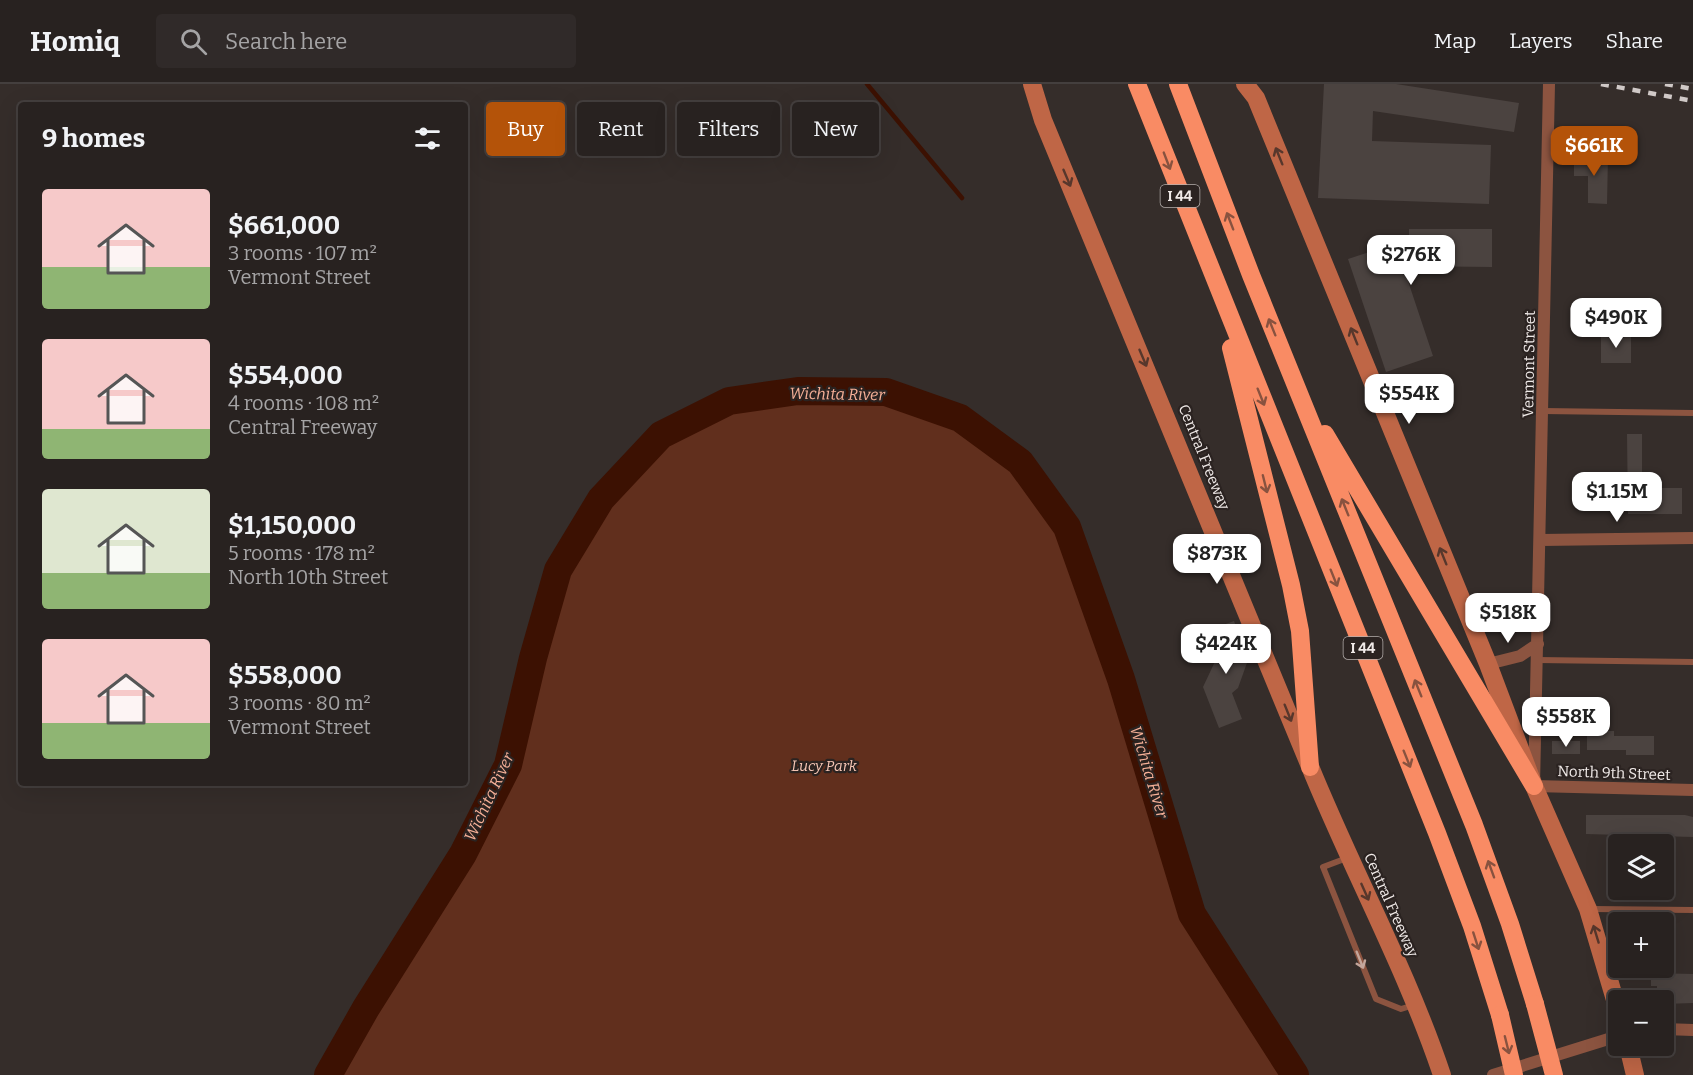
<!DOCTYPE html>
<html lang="en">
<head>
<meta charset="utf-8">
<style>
  :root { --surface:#282220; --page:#302a29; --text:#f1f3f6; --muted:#a5a4a5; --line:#443f3e; --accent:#b45309 }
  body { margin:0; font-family:Bitter,serif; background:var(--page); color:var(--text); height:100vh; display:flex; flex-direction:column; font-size:22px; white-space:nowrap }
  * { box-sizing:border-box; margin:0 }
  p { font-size:20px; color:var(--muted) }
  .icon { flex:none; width:33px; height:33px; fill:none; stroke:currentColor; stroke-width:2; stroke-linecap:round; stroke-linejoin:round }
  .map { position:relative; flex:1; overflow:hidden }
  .panel { position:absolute; left:18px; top:18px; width:450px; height:684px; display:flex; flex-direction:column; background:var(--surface); border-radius:6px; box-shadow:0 6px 24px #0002,0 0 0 2px var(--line) }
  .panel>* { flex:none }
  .hud { position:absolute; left:486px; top:18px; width:570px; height:54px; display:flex; gap:12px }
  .controls { position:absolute; left:1608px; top:750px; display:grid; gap:12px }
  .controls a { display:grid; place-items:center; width:66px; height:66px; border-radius:6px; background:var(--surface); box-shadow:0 6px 24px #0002,0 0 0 2px var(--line); font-size:30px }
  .price { position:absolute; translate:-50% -51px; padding:0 14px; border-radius:12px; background:#fff; color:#222; font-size:20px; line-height:39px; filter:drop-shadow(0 2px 3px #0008) }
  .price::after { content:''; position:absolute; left:50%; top:36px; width:18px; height:14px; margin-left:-9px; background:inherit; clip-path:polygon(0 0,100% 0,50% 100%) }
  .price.active { background:var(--accent); color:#fff }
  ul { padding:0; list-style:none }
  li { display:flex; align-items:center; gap:18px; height:150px; padding:0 24px }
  li span { display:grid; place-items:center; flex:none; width:168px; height:120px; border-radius:6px; color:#555 }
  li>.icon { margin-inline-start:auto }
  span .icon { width:72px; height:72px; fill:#fffc; stroke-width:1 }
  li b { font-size:26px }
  h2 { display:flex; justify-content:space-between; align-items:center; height:72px; padding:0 24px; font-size:26px }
  .tag { padding:0 21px; border-radius:6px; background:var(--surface); box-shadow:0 6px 24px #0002,0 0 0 2px var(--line); font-size:21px; line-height:54px }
  .tag.active { background:var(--accent); color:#fff }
  header { display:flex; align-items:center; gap:36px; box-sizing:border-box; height:84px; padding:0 30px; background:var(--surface); border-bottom:2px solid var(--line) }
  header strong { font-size:28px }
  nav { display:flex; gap:33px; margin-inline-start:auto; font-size:21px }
  .search { width:420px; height:54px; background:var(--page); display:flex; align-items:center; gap:15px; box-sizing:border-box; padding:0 21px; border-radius:6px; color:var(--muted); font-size:22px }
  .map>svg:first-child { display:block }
</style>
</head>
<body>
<header>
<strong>Homiq</strong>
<div class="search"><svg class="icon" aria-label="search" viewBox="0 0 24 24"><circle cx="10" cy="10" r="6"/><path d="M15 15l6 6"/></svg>Search here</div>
<nav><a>Map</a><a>Layers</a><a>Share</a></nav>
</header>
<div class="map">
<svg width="1693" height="991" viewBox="0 0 1693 991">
  <rect width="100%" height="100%" fill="#352d2a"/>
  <path fill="#612f1d" d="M 798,307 L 886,308 L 960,334 L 1020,378 L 1067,443 L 1121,595 L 1192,830 L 1295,991 L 328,991 L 366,924 L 463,770 L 507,681 L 533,574 L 558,486 L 601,415 L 661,351 L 729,317 Z"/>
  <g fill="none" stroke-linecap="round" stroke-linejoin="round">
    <path stroke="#3c1102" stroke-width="4.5" d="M 867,0 L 962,114"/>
    <path stroke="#3c1102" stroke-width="28" d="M 328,991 L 366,924 L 463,770 L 508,681 L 533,574 L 558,486 L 601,415 L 661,351 L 729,317 L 798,307 L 886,308 L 960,334 L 1020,378 L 1067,443 L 1121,595 L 1192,830 L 1295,991"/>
  </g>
  <path fill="#4b4340" d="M 1324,0 L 1396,0 L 1519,19 L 1514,48 L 1373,27 L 1372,57 L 1491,61 L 1489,120 L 1318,114 Z
    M 1574,73 L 1608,73 L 1607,120 L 1588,119 L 1588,92 L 1574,92 Z
    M 1409,145 L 1492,145 L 1492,183 L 1403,182 L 1433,272 L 1386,288 L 1348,175 L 1409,155 Z
    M 1601,251 L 1631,251 L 1631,279 L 1601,279 Z
    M 1627,350 L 1642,350 L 1642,389 L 1646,388 L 1646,404 L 1682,404 L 1682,430 L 1628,430 Z
    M 1234,537 L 1248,576 L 1238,604 L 1232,609 L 1242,635 L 1219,644 L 1203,603 L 1220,567 L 1212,545 Z
    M 1587,647 L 1614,647 L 1614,652 L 1654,652 L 1654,671 L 1626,671 L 1626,666 L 1587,666 Z
    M 1552,657 L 1580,657 L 1580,670 L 1552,670 Z
    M 1586,731 L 1685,731 L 1693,733 L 1693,753 L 1586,750 Z
    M 1651,889 L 1693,890 L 1693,919 L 1664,920 L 1664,916 L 1657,916 L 1657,902 L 1651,902 Z"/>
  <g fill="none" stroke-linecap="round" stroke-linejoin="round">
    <path stroke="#8c5440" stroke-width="6" d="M 1543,327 L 1693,329
      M 1537,576 L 1693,578
      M 1347,774 L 1323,783 L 1376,915 L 1401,925 L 1414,921
      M 1592,825 L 1693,826"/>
    <path stroke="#8c5440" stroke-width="12" d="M 1549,0 L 1534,702 L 1693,706
      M 1541,456 L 1693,454
      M 1488,580 L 1520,572 L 1538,560
      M 1664,945 L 1693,946
      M 1493,991 L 1618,952"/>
    <path stroke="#bf6646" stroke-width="18" d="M 1032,0 L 1043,36 C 1133,250 1221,465 1309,680 C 1351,784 1406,884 1442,991
      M 1245,0 L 1256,14 L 1488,580 L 1534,702 L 1588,825 L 1618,926
      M 1628,962 L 1635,991"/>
    <path stroke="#f98b64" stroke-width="18" d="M 1137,0 L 1437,749 L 1472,842 L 1500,931
      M 1178,0 L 1251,191 L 1474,741 L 1510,840 L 1535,920
      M 1231,264 L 1291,501 L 1300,547 L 1310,683
      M 1325,350 L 1534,702"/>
    <path stroke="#d0c9c7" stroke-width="4.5" stroke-dasharray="8 8" stroke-linecap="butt" d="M 1601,0 L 1693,17
      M 1665,0 L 1693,5"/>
    <path stroke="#f98b64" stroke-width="18" d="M 1535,920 L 1554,991
      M 1500,931 L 1514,991"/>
  </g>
  <defs><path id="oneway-shaft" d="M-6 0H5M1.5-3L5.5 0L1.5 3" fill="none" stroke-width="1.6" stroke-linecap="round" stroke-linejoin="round" transform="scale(1.5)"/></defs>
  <g stroke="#57372c">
    <use href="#oneway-shaft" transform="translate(1279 72) rotate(-112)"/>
    <use href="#oneway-shaft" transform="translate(1067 94) rotate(67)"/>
    <use href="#oneway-shaft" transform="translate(1354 252) rotate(-112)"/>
    <use href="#oneway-shaft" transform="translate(1143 274) rotate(67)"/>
    <use href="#oneway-shaft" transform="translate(1443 472) rotate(-112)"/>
    <use href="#oneway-shaft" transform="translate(1288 629) rotate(68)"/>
    <use href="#oneway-shaft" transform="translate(1365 808) rotate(66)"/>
    <use href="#oneway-shaft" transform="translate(1596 850) rotate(-107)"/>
  </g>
  <g stroke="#88523f">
    <use href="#oneway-shaft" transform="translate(1167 77) rotate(69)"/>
    <use href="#oneway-shaft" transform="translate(1230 137) rotate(-111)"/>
    <use href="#oneway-shaft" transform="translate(1272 243) rotate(-112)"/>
    <use href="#oneway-shaft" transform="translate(1261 313) rotate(68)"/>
    <use href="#oneway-shaft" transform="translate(1265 400) rotate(76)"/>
    <use href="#oneway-shaft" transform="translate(1345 423) rotate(-112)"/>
    <use href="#oneway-shaft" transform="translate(1334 494) rotate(68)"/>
    <use href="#oneway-shaft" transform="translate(1418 604) rotate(-112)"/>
    <use href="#oneway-shaft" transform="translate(1407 675) rotate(68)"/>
    <use href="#oneway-shaft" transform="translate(1491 785) rotate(-110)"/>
    <use href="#oneway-shaft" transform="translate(1476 857) rotate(72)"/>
    <use href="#oneway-shaft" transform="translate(1507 961) rotate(76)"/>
  </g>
  <use stroke="#c3a69c" href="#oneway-shaft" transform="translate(1360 876) rotate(68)"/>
  <g text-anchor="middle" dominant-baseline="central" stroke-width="4.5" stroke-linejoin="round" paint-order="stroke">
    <g fill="#2b2321" stroke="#b5aeac" stroke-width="1.5">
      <rect x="1160.5" y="101" width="39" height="22" rx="4.5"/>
      <rect x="1343.5" y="553" width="39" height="22" rx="4.5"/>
    </g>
    <g font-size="14" font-weight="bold" fill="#f0eae8">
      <text x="1180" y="112">I 44</text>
      <text x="1363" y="564">I 44</text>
    </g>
    <g font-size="15" fill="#f0eae8" stroke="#2b2321">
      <text transform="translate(1529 280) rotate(-89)">Vermont Street</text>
      <text transform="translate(1204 373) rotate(68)">Central Freeway</text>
      <text transform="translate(1614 689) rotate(2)">North 9th Street</text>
      <text transform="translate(1391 821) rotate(66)">Central Freeway</text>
    </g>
    <g font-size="15" font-style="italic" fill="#f5c5b4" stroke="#2b2321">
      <text x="824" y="682">Lucy Park</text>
    </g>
    <g font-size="16" font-style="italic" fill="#f6b097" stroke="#2b2321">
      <text transform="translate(837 310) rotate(1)">Wichita River</text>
      <text transform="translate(1149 688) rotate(73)">Wichita River</text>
      <text transform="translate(489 713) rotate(-65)">Wichita River</text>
    </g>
  </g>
</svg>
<div class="controls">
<a><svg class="icon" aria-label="layers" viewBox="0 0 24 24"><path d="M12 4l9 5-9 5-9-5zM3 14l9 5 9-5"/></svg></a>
<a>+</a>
<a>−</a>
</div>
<b class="price active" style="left:1594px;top:93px">$661K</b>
<b class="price" style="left:1411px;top:202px">$276K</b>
<b class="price" style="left:1616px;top:265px">$490K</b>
<b class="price" style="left:1409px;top:341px">$554K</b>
<b class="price" style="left:1617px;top:439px">$1.15M</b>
<b class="price" style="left:1217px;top:501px">$873K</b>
<b class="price" style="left:1508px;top:560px">$518K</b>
<b class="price" style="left:1226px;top:591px">$424K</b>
<b class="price" style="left:1566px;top:664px">$558K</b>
<div class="hud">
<a class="tag active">Buy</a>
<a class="tag">Rent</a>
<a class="tag">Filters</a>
<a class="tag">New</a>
</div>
<section class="panel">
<h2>9 homes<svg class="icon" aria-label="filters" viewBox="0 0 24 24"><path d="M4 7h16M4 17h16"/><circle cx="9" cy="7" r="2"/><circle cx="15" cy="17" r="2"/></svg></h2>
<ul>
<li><span style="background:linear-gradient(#f6c9c9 65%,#8fb573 0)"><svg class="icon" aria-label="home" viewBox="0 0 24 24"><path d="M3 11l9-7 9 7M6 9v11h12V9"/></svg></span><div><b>$661,000</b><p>3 rooms · 107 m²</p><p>Vermont Street</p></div></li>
<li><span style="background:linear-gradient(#f6c9c9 75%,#8fb573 0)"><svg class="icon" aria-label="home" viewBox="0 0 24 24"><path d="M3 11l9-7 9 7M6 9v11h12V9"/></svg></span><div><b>$554,000</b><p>4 rooms · 108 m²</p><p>Central Freeway</p></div></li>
<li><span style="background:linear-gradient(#dfe7d0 70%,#8fb573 0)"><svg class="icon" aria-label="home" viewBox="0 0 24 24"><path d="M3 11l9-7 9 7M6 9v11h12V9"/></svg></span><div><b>$1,150,000</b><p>5 rooms · 178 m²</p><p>North 10th Street</p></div></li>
<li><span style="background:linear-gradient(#f6c9c9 70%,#8fb573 0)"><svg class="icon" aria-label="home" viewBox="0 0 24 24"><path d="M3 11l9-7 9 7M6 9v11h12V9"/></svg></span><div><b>$558,000</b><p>3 rooms · 80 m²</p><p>Vermont Street</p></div></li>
</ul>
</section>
</div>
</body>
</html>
